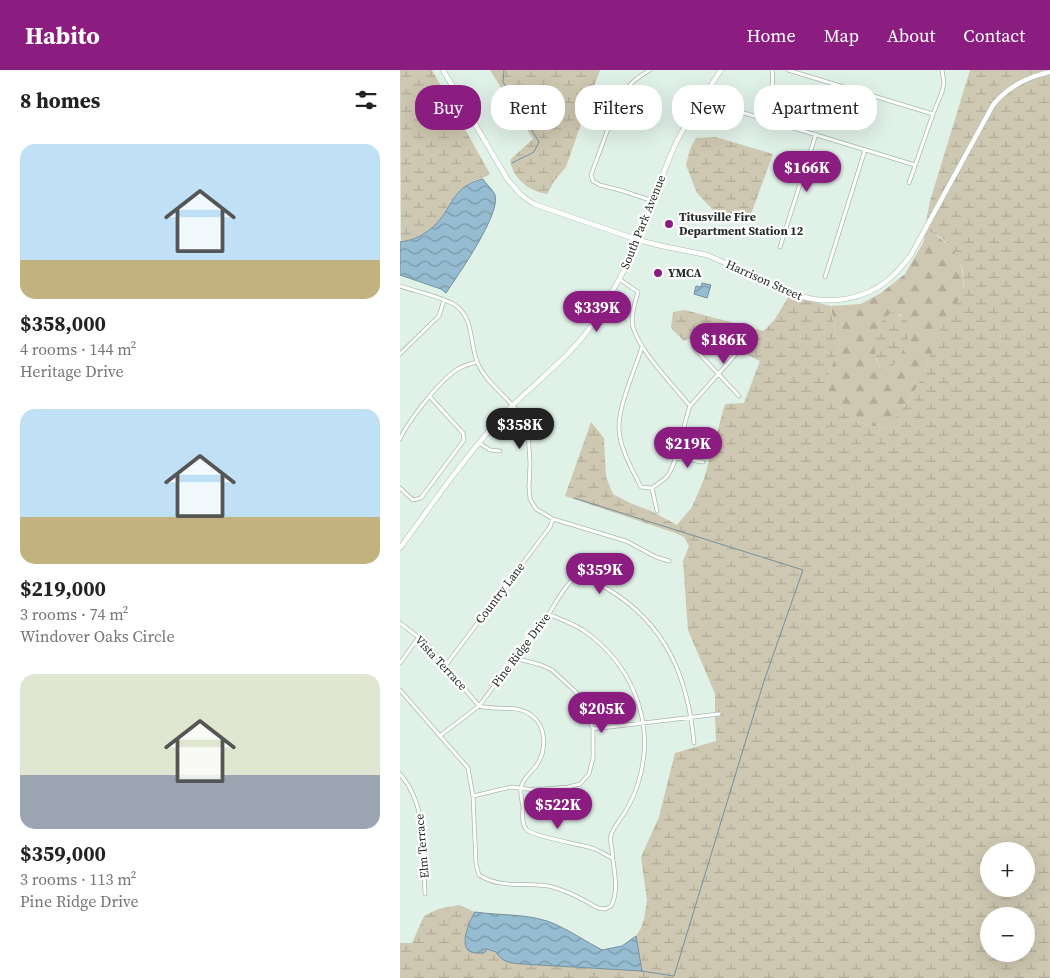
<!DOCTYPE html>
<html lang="en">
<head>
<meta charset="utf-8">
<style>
  :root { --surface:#fff; --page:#f6f6f6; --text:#222; --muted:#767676; --accent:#8b1d80 }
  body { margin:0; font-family:"Source Serif 4",serif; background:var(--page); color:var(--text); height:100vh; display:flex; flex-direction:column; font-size:19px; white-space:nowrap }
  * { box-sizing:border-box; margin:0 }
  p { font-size:16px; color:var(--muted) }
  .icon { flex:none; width:28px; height:28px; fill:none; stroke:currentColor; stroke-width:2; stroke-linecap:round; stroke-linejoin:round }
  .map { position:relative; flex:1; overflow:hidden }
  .sheet { display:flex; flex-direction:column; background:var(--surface); width:400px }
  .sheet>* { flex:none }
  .top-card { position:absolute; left:15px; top:15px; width:475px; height:45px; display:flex; gap:10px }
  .fabs { position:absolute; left:580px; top:772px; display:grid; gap:10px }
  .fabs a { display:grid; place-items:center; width:55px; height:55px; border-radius:50%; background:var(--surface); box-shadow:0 5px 20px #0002; font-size:25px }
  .price { position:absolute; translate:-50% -42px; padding:0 11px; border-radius:18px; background:var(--accent); color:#fff; font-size:16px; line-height:32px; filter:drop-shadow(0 1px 2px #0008) }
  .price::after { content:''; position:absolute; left:50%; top:30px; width:15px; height:11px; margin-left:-8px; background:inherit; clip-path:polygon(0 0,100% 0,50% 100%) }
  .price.active { background:#222; color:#fff }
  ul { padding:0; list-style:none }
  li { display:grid; align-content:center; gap:10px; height:265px; padding:0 20px }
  li span { display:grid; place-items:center; height:155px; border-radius:15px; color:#555 }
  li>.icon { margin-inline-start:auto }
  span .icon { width:90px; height:90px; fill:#fffc; stroke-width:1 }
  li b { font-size:21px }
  h2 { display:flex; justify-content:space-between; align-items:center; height:60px; padding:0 20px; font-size:21px }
  .pill { padding:0 18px; border-radius:20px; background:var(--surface); box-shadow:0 5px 20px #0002; font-size:18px; line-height:45px }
  .pill.active { background:var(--accent); color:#fff }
  header { display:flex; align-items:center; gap:30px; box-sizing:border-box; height:70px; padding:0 25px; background:var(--accent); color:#fff }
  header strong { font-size:24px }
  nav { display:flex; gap:28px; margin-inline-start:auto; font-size:18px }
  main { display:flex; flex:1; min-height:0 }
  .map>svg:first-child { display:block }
</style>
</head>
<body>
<header>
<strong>Habito</strong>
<nav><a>Home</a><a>Map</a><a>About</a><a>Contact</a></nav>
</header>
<main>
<section class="sheet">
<h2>8 homes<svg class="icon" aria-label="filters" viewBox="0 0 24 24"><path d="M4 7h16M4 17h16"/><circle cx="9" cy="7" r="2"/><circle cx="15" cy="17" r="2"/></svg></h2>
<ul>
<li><span style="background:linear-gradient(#bfe0f5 75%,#c2b280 0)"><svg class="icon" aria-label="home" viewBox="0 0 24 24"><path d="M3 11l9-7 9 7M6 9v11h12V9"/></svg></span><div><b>$358,000</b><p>4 rooms · 144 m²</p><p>Heritage Drive</p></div></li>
<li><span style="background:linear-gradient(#bfe0f5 70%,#c2b280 0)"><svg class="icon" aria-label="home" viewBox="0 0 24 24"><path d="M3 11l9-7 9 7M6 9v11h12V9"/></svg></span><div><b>$219,000</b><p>3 rooms · 74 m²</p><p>Windover Oaks Circle</p></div></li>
<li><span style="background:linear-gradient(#dfe7d0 65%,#9aa5b1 0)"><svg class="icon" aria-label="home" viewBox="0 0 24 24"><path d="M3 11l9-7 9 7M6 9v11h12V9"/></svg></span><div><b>$359,000</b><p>3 rooms · 113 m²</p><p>Pine Ridge Drive</p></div></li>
</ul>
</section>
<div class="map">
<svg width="650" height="908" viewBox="0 0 650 908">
  <defs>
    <pattern id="forest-firs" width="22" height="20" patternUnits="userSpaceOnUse" patternTransform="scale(1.25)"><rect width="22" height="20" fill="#cec7b1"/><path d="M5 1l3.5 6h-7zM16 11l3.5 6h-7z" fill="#b1ab98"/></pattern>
    <pattern id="wetland-marsh" width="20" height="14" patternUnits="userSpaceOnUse" patternTransform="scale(1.25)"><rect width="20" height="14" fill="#cec7b1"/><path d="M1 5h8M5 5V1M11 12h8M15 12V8" fill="none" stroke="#b1ab98"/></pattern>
    <pattern id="water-waves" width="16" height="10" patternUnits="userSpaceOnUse" patternTransform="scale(1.25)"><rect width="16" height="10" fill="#95bcd0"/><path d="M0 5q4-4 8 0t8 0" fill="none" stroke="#7999a9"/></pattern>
  </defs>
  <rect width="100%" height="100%" fill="#e0f1e8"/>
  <path fill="url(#forest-firs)" fill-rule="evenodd" d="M 526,161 L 532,162 L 553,178 L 559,188 L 564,209 L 563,222 L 528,292 L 522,309 L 499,345 L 486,359 L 456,352 L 433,332 L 426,321 L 427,309 L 440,274 L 435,263 L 431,236 L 461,234 L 481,223 L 505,204 L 523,173 ZM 499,244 L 512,256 L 482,302 L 476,289 Z"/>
  <path fill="url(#wetland-marsh)" fill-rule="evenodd" d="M 0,0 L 32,0 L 90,104 C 83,109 76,109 69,113 C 54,122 48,138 38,152 C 29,164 15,168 1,173 Z
    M 90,0 L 200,0 L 166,97 L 155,110 L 147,124 C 129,121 113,109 110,90 L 133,69 Z
    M 570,0 L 647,0 C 624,5 606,16 591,34 L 526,152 L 530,131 Z
    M 650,4 L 650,908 L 0,908 L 0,873 L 12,873 L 24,846 L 38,839 L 59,835 L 75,842 L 70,850 L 64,872 L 96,882 L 122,894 L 242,901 L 236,866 L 241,858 L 244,850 L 247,830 L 241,787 L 259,747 L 275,683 L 316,671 L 315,647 L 321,646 L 321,642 L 315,642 L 315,624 L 288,560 L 283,491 L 289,476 L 284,467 L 275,463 L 165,426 L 191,352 L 204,368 L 206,407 L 213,424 L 230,433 L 251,441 L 277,455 L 292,437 L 304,409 L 325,334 L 344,333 L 360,291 L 347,285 L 353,279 L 354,274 L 346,270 L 339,271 L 329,277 L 300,266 L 284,271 L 271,258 L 273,242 L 285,240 L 364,261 L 375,249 L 389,226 L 431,236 L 435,263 L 440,274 L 427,309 L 426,321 L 433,332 L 456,352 L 486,359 C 500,344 512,327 521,309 C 529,294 533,275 540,259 C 545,246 557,236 562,223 C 571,201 550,165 526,161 L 594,36 C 609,18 627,9 650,4 ZM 589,781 L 626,781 L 626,819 L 589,819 ZM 589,846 L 626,846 L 626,884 L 589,884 Z
    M 315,67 L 373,84 L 348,152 L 337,153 L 323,147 L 313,140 L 297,123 L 286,95 L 290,79 L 296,68 Z
    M 492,242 L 504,248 L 512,256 C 506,277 501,288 486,304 L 482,302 C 471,280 470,258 492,242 Z"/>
  <path fill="url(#water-waves)" stroke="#74919e" d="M 83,109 C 86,114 93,120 95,125 C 101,144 58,205 46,223 L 41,219 L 0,205 L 0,172 C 13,171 28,163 37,153 C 53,135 54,115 83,109 Z
    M 302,213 L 311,215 L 307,228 L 294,224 L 296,216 L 301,217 Z
    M 75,842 C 102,846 132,843 157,855 C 172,862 187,872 202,880 L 222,876 L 236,866 L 242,901 L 122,894 C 112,893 102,893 96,882 L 87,879 L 84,883 C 79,883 72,884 68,880 C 60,872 70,850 75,842 Z"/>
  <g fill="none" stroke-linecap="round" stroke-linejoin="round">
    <path stroke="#74919e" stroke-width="1" d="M 104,0 L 103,12 L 139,72 L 134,82 L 112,93
      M 174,428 L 403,500 L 364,611 L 274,906 L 241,901"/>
    <g stroke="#a9bab0" stroke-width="4.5">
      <path id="minor" d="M 250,0 C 236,8 228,15 219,29 L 191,105 L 193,111 L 200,115 L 223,121 L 253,131
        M 388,0 L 533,44
        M 308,20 L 333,38
        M 305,25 L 321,36 L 515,95
        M 363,49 C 368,33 375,17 372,0
        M 509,113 L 533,44 L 542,22 L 544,13 L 542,0
        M 380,177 L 416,64
        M 425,207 L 465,80
        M 219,209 L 238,222 C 235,232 230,247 233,257 C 240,282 274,316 290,336 C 283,355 278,391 268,405 C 265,410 257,414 252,418 L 241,417 C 232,399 220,379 219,359 C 218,336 235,300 242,277
        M 0,216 C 14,221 43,227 55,235 C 75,249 69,274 78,294 C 90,320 120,333 128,361 L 130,393 L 129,417 L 130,429 L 136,439 L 153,449 L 226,471 L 256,487 L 269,491
        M 294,278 L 339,326
        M 0,284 L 39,246 L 44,230
        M 290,336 L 336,284
        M 0,369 C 8,351 39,312 55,301 C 61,296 70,294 77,292
        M 79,373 L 90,380 L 100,381
        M 275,388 L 303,392
        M 0,418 L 13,430 L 21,428 L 64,370 L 63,363 L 30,327
        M 252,418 L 257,441
        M 0,553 L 26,573 L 79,636 C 102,605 126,575 148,545 C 155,535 165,514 175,508 C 186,503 197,512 206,518 C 266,553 288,607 294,673
        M 0,593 L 19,567
        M 46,595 L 150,457 L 153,449
        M 0,620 L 68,698 L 73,726 L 76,794 L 79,805 C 101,819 124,812 148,816 C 166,820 182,829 198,838 L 205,839 L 211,836 C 220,821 213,797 212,780 C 211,775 210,769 211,765 C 214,756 221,749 225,742 C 231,732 236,721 239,710 C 256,652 232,594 183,560 C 172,553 160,549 148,544
        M 193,659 L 319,644
        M 41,665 L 79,636 C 95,641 117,634 131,645 C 147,656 147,681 136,696 C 131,703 122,709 121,718 C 120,724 122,731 123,737 C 123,744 121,753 126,759 C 132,767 181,774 195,779 C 201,782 206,785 212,788
        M 0,704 C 28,735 23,784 25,824
        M 73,726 L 111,717 L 135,720 L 168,717 L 180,714 L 189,704 L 193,688 L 193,659 L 185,638 L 176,622 L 152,600 L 141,595 L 115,588"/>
    </g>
    <g stroke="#a9bab0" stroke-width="5.5">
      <path id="tertiary" d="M 43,0 L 108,110 L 121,125 L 134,134 L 238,170 L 262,176 L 307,185 L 400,226 C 429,235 464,230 488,210 C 497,203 504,194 511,185 L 593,35 C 608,16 627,7 650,2
        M 0,478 C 36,429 70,379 112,336 C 140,308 172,285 194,252 C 210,226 227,198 239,169 C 252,137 262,102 277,71 C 290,46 306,23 321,0"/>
    </g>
    <use href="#minor" stroke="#fff" stroke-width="3"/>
    <use href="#tertiary" stroke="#fff" stroke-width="4.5"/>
  </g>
  <g fill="#8b1d80" stroke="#fff" stroke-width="2">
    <circle cx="269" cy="154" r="5"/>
    <circle cx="258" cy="203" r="5"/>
  </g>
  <g text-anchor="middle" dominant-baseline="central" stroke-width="4.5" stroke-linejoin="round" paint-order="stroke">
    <g font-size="12" font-weight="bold" fill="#262c29" stroke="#fff" text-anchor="start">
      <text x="279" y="147">Titusville Fire<tspan x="279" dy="14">Department Station 12</tspan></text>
      <text x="268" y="203">YMCA</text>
    </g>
    <g font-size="12" fill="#262c29" stroke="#fff">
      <text transform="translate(243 152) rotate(-68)">South Park Avenue</text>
      <text transform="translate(364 210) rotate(24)">Harrison Street</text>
      <text transform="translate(100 523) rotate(-53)">Country Lane</text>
      <text transform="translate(121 580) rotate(-53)">Pine Ridge Drive</text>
      <text transform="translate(41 593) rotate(47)">Vista Terrace</text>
      <text transform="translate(22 776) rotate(-95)">Elm Terrace</text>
    </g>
  </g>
</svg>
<div class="fabs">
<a>+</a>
<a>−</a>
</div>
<b class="price" style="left:407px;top:123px">$166K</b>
<b class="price" style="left:197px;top:263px">$339K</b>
<b class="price" style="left:324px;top:295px">$186K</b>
<b class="price active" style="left:120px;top:380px">$358K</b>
<b class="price" style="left:288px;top:399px">$219K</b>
<b class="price" style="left:200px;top:525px">$359K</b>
<b class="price" style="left:202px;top:664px">$205K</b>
<b class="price" style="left:158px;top:760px">$522K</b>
<div class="top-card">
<a class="pill active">Buy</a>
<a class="pill">Rent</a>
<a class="pill">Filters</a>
<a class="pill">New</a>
<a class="pill">Apartment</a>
</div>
</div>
</main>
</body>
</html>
